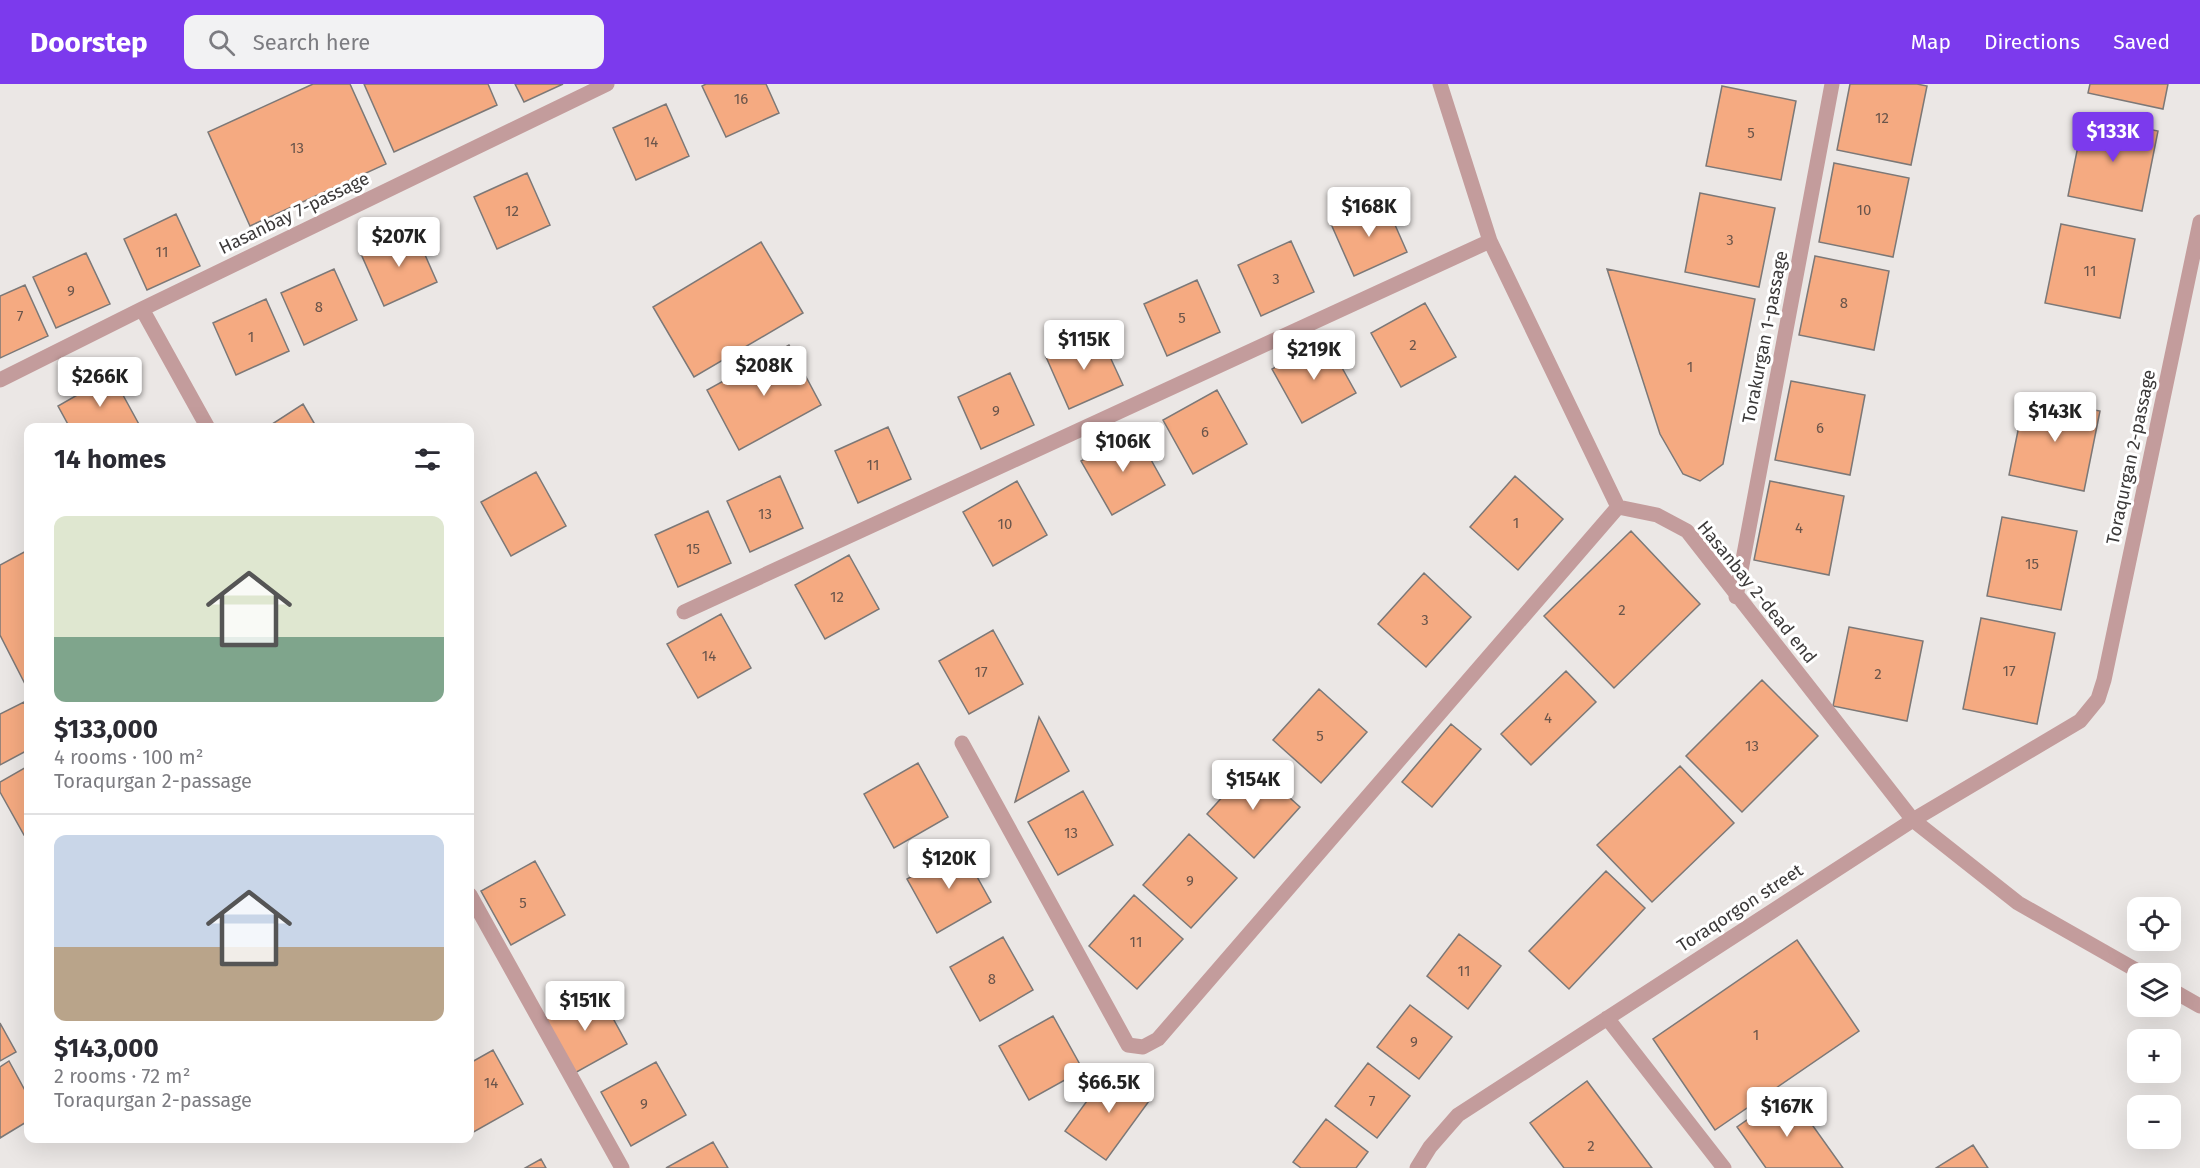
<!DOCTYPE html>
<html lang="en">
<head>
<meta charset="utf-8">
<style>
  :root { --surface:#fff; --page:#f2f2f3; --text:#2b2b33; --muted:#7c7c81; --line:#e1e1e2; --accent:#7c3aed }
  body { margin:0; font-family:"Fira Sans",sans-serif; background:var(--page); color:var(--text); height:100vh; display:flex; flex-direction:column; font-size:22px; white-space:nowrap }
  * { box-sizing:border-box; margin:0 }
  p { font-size:20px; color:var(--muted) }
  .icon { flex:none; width:33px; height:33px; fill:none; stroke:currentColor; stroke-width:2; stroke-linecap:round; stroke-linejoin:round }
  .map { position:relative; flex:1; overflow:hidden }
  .sheet { position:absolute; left:24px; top:339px; width:450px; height:720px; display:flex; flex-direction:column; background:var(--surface); border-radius:12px; box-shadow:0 6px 24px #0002 }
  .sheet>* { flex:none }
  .fabs { position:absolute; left:2127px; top:813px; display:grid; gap:12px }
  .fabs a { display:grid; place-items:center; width:54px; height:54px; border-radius:12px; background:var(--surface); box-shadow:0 6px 24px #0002; font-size:30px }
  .price { position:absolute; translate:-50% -51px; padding:0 14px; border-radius:6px; background:#fff; color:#222; font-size:20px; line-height:39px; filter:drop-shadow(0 2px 3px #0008) }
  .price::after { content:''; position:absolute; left:50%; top:36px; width:18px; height:14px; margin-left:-9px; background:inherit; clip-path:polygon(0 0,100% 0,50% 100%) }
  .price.current { background:var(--accent); color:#fff }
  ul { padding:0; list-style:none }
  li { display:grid; align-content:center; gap:12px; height:318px; padding:0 30px }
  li+li { border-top:2px solid var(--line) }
  li span { display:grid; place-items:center; height:186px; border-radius:12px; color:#555 }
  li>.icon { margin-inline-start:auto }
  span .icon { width:108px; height:108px; fill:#fffc; stroke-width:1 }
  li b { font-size:26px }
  h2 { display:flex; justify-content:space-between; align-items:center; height:72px; padding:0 30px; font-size:26px }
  header { display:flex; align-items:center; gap:36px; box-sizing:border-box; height:84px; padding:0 30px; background:var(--accent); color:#fff }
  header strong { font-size:28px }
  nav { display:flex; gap:33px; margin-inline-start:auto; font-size:21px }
  .search { width:420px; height:54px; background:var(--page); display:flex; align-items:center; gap:15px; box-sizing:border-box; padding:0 21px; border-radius:12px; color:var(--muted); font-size:22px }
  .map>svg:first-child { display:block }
</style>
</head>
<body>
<header>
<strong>Doorstep</strong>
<div class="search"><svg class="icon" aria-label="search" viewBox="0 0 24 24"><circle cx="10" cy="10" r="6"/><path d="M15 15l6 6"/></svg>Search here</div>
<nav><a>Map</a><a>Directions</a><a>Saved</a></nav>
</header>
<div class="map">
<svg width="2200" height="1084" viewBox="0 0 2200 1084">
  <rect width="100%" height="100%" fill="#ebe7e5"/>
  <path fill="#f5aa81" stroke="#7c7877" stroke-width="1.5" d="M 313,0 L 350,0 L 386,80 L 250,142 L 208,48 Z
    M 364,0 L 488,0 L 497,21 L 394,68 Z
    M 515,0 L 563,0 L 524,18 Z
    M 706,0 L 766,0 L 779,29 L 726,53 L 702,2 Z
    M 1850,0 L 1917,0 L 1927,2 L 1911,81 L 1837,66 Z
    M 2090,0 L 2168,0 L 2163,25 L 2088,9 Z
    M 1722,2 L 1796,17 L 1781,96 L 1706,82 Z
    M 666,20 L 689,72 L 636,96 L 613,44 Z
    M 2084,32 L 2158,47 L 2142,127 L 2068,112 Z
    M 1834,79 L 1909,94 L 1893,173 L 1819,158 Z
    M 527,89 L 550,141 L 497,165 L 474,113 Z
    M 1700,109 L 1775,124 L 1759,203 L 1685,188 Z
    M 1384,116 L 1407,168 L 1354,192 L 1331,140 Z
    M 176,130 L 200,182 L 147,206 L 124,155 Z
    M 2061,140 L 2135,155 L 2120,234 L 2045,219 Z
    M 414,146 L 437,198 L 384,222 L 361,170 Z
    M 1291,157 L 1314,208 L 1261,232 L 1238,181 Z
    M 761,158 L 803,229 L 694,293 L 653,223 Z
    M 86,169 L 110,220 L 56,244 L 33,193 Z
    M 1815,172 L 1889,187 L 1874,266 L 1799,251 Z
    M 334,185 L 357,236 L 304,261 L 281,209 Z
    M 1607,185 L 1755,215 L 1723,380 L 1700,397 L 1683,390 L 1660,350 Z
    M 1197,196 L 1220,248 L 1167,272 L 1144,220 Z
    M 25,201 L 48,252 L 0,274 L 0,212 Z
    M 266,215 L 289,267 L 236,291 L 213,239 Z
    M 1425,219 L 1456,273 L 1401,303 L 1371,249 Z
    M 1099,249 L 1123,301 L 1069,325 L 1046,273 Z
    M 1326,255 L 1356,309 L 1302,339 L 1272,285 Z
    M 789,261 L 821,321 L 739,366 L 707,306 Z
    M 1010,289 L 1034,341 L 981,365 L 958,313 Z
    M 112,291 L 141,344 L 70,344 L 58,322 Z
    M 1791,297 L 1865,311 L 1850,391 L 1775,376 Z
    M 1217,306 L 1247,360 L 1193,390 L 1163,336 Z
    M 2025,312 L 2100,327 L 2084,407 L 2009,391 Z
    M 303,320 L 317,344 L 266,344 Z
    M 888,343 L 911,395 L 858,419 L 835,367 Z
    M 1135,347 L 1165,401 L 1112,431 L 1081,377 Z
    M 536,388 L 566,442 L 511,472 L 481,418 Z
    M 780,392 L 803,444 L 750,468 L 727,417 Z
    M 1515,392 L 1563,435 L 1518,486 L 1470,443 Z
    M 1017,397 L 1047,451 L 993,482 L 963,428 Z
    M 1770,397 L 1844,412 L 1829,491 L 1754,476 Z
    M 708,427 L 731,479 L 678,503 L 655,451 Z
    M 2002,433 L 2077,447 L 2061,526 L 1987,512 Z
    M 1631,447 L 1700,520 L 1614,604 L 1544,532 Z
    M 28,466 L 28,598 L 25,600 L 0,551 L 0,481 Z
    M 849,471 L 879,525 L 825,555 L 795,501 Z
    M 1424,489 L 1471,533 L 1426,583 L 1378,540 Z
    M 721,530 L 751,584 L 698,614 L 667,560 Z
    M 1981,534 L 2055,549 L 2037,640 L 1963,625 Z
    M 1849,543 L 1923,557 L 1907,637 L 1833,622 Z
    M 993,546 L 1023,600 L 969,630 L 939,577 Z
    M 1566,587 L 1596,618 L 1531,681 L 1501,650 Z
    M 1762,596 L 1818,652 L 1742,728 L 1686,672 Z
    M 1319,605 L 1367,648 L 1321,699 L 1273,656 Z
    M 24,618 L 28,627 L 28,666 L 0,681 L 0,630 Z
    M 1039,633 L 1069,687 L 1015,718 Z
    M 1451,640 L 1481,665 L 1432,723 L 1402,698 Z
    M 918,679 L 948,733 L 894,764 L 864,710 Z
    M 1252,680 L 1300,723 L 1254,774 L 1207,730 Z
    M 28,682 L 28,749 L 24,751 L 0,708 L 0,698 Z
    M 1680,682 L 1734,739 L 1652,818 L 1597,761 Z
    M 1083,707 L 1113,761 L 1058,791 L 1028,738 Z
    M 1189,750 L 1237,794 L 1191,844 L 1143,801 Z
    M 961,764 L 991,818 L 937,849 L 907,795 Z
    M 535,777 L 565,831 L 511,861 L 481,807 Z
    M 1606,787 L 1645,824 L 1569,905 L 1529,867 Z
    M 1134,811 L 1183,855 L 1137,905 L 1089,862 Z
    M 1459,850 L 1501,882 L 1468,925 L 1427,892 Z
    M 1003,853 L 1033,906 L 980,937 L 950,883 Z
    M 1797,856 L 1859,947 L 1715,1046 L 1653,955 Z
    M 597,905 L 627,960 L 573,990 L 543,936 Z
    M 1410,921 L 1452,953 L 1419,995 L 1377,963 Z
    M 1053,932 L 1083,986 L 1029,1016 L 999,962 Z
    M 0,939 L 16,968 L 0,977 Z
    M 493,966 L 523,1020 L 470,1050 L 470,979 Z
    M 9,977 L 28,1012 L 28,1037 L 0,1054 L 0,983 Z
    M 656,978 L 686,1031 L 631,1062 L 601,1008 Z
    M 1368,979 L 1410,1012 L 1377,1054 L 1335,1022 Z
    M 1111,984 L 1152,1013 L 1106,1076 L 1065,1047 Z
    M 1587,997 L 1652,1084 L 1564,1084 L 1530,1039 Z
    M 1788,1007 L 1843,1084 L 1766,1084 L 1737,1043 Z
    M 1326,1035 L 1368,1068 L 1356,1084 L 1301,1084 L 1293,1078 Z
    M 713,1058 L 728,1084 L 666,1084 Z
    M 1973,1061 L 1988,1084 L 1936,1084 Z
    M 541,1075 L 546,1084 L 525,1084 Z"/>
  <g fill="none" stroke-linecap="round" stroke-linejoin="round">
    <path stroke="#c39c9c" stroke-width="15" d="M 1440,0 L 1490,157 L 1618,423 L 1657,431 L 1687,447 L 1913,736 L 2018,819 L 2143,890
      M 142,225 L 208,344
      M 0,296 L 142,225 L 607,0
      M 1736,513 L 1832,0
      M 684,528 L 1490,157
      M 962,659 L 1128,961 L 1143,963 L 1158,955 L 1618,423
      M 470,811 L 622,1084
      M 2170,905 L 2200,922
      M 1607,934 L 1724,1084
      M 1417,1084 L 1430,1063 L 1458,1031 L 1913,736 L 2080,637 L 2098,615 L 2104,596 L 2200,138"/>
  </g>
  <g text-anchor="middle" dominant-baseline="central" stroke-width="6" stroke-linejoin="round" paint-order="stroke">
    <g font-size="15" fill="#6a554b">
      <text x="741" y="15">16</text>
      <text x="1882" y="34">12</text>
      <text x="1751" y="49">5</text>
      <text x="651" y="58">14</text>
      <text x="297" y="64">13</text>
      <text x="1864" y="126">10</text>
      <text x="512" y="127">12</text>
      <text x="1730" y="156">3</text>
      <text x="162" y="168">11</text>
      <text x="2090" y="187">11</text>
      <text x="1276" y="195">3</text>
      <text x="71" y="207">9</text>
      <text x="1844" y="219">8</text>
      <text x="319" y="223">8</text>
      <text x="20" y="232">7</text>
      <text x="1182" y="234">5</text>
      <text x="251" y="253">1</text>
      <text x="1413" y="261">2</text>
      <text x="1690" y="283">1</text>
      <text x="996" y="327">9</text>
      <text x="1820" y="344">6</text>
      <text x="1205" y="348">6</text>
      <text x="873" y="381">11</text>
      <text x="765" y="430">13</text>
      <text x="1516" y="439">1</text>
      <text x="1005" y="440">10</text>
      <text x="1799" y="444">4</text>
      <text x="693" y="465">15</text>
      <text x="2032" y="480">15</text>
      <text x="837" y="513">12</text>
      <text x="1622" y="526">2</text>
      <text x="1425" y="536">3</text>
      <text x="709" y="572">14</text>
      <text x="2009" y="587">17</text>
      <text x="981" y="588">17</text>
      <text x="1878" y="590">2</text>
      <text x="1548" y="634">4</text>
      <text x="1320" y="652">5</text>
      <text x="1752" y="662">13</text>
      <text x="1071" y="749">13</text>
      <text x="1190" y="797">9</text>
      <text x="523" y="819">5</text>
      <text x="1136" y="858">11</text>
      <text x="1464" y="887">11</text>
      <text x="992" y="895">8</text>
      <text x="1756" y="951">1</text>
      <text x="1414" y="958">9</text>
      <text x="491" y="999">14</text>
      <text x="1372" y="1017">7</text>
      <text x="644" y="1020">9</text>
      <text x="1591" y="1062">2</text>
    </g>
    <g font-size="18" fill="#3b3939" stroke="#fff">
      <text transform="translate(294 129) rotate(-26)">Hasanbay 7-passage</text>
      <text transform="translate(1765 253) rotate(-79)">Torakurgan 1-passage</text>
      <text transform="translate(2131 373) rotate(-78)">Toraqurgan 2-passage</text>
      <text transform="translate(1757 508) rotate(51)">Hasanbay 2-dead end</text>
      <text transform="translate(1740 824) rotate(-33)">Toraqorgon street</text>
    </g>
  </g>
</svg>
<div class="fabs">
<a><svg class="icon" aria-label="locate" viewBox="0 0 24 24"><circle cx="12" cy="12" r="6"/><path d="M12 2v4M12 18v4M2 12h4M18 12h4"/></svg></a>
<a><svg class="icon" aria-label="layers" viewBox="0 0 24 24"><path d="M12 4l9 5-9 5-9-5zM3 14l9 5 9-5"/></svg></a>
<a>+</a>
<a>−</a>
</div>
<b class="price current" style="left:2113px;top:79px">$133K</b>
<b class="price" style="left:1369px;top:154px">$168K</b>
<b class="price" style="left:399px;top:184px">$207K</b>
<b class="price" style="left:1084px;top:287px">$115K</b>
<b class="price" style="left:1314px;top:297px">$219K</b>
<b class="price" style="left:764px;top:313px">$208K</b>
<b class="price" style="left:100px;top:324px">$266K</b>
<b class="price" style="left:2055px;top:359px">$143K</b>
<b class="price" style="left:1123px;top:389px">$106K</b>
<b class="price" style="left:1253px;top:727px">$154K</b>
<b class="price" style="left:949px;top:806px">$120K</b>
<b class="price" style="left:585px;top:948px">$151K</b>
<b class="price" style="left:1109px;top:1030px">$66.5K</b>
<b class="price" style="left:1787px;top:1054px">$167K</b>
<section class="sheet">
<h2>14 homes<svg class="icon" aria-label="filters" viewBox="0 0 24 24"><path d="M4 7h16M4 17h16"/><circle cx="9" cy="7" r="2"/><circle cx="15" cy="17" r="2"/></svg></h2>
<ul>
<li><span style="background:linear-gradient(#dfe7d0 65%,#7fa58c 0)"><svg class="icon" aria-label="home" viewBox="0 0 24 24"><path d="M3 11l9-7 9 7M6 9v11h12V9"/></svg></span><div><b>$133,000</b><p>4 rooms · 100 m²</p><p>Toraqurgan 2-passage</p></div></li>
<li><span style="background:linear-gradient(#c9d6e8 60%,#b9a48a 0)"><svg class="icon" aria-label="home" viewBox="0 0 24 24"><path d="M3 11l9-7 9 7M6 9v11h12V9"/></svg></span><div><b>$143,000</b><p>2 rooms · 72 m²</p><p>Toraqurgan 2-passage</p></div></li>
</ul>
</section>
</div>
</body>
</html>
